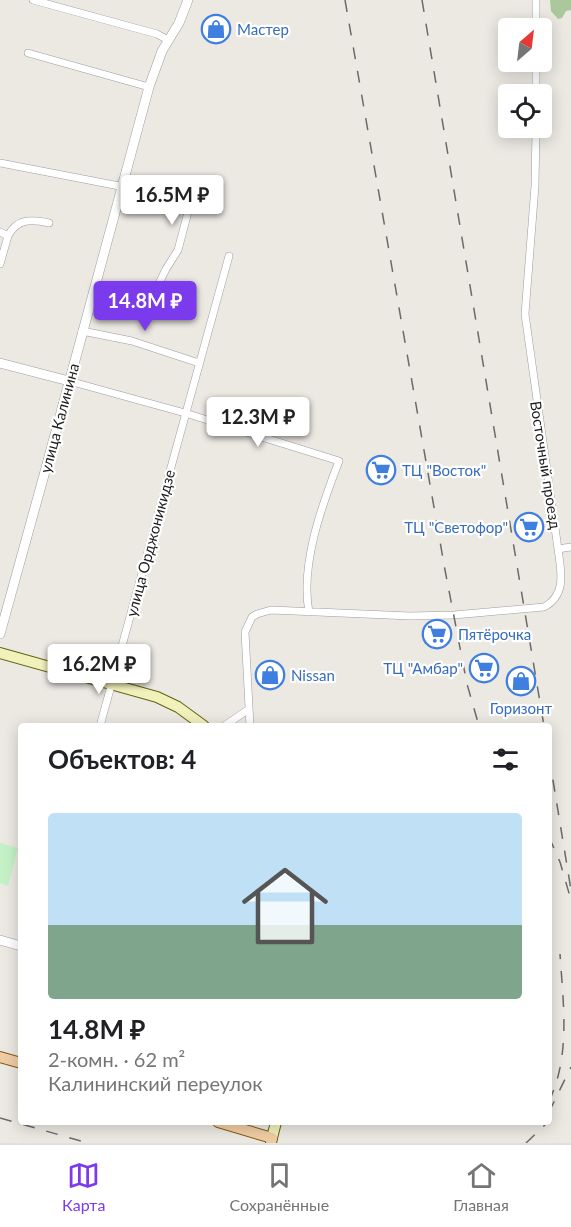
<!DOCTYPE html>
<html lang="ru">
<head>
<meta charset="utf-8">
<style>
  :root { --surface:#fff; --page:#f6f6f6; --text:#202124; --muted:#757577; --line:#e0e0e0; --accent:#7c3aed }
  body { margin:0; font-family:Lato,sans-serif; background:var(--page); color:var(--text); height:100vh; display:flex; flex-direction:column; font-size:22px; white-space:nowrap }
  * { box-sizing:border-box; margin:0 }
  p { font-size:20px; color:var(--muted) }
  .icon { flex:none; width:33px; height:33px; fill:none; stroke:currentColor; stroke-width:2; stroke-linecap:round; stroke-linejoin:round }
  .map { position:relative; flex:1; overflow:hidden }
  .side { position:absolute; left:18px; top:723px; width:534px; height:402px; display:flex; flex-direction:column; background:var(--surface); border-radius:6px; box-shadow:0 3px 15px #0003 }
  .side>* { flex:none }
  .needle { width:39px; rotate:28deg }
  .buttons { position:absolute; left:498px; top:18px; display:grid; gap:12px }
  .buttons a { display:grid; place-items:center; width:54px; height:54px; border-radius:6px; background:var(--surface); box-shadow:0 3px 15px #0003; font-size:30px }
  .price { position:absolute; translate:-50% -51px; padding:0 14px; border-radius:6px; background:#fff; color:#222; font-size:20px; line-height:39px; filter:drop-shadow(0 2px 3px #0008) }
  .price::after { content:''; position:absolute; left:50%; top:36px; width:18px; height:14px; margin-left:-9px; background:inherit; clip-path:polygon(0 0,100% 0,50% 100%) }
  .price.current { background:var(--accent); color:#fff }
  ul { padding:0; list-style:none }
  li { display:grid; align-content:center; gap:12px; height:318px; padding:0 30px }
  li+li { border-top:2px solid var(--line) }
  li span { display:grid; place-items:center; height:186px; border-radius:6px; color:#555 }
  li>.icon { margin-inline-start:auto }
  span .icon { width:108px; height:108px; fill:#fffc; stroke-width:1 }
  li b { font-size:26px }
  h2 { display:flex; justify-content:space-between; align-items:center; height:72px; padding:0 30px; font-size:26px }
  .tabs { display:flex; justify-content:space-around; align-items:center; height:84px; border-top:2px solid var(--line); background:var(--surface); font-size:16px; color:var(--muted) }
  .tabs a { display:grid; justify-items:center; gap:3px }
  .tabs .current { color:var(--accent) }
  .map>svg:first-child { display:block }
</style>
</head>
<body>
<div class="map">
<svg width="571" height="1143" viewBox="0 0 571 1143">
  <rect width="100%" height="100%" fill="#ece9e3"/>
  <path fill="#abc79c" d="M 550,0 L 571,0 L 571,10 L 566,11 L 562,18 L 558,19 L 551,11 Z"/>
  <path fill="#c4f2c6" d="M 0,843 L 18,848 L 8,886 L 0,883 Z"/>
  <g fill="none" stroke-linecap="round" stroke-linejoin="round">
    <g stroke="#9d9d9d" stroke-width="8">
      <path id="minor" d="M 33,0 L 157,34 L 168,40
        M 536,0 L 536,28
        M 28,53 L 149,87
        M 536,62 L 536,94
        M 0,163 L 166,195 L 189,196 L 187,216 L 178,250 L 166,269 L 150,302 L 136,302
        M 0,232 L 8,236 L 0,264
        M 8,236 C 17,218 32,219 49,223
        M 82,331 L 132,341 L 199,363
        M 69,381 L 185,413 L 339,461 C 322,505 300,565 309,612
        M 558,549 L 571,547
        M 100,726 L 229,256
        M 224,726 L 249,709
        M 250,726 L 245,632 L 252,617 L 257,614 L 271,610 L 410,616 L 454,615 L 544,607 C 567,595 561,571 558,549 L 525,314 L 535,186 L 536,128"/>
    </g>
    <g stroke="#9d9d9d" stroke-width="10">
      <path id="tertiary" d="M 0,363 L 69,381
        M 0,634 C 51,452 100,269 149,87 L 162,51 L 179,23 L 188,0
        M 0,940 L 21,946"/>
    </g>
    <g stroke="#606511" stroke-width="12">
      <path id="secondary" d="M 0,653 L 157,697 L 178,707 L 204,726
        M 272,1138 L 276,1122"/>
    </g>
    <g stroke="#835811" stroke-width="12">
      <path id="primary" d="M 0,1057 L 21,1063
        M 218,1122 L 272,1138 L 271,1143"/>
    </g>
    <use href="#minor" stroke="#fff" stroke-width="7"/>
    <use href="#tertiary" stroke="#fff" stroke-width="9"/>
    <use href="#secondary" stroke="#f1f1bc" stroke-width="10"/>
    <use href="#primary" stroke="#f0cca4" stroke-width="10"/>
    <path stroke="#6a6a6a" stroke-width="1.5" stroke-dasharray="12 12" stroke-linecap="butt" d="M 345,0 L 445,570 L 467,684 L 479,726
      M 422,0 L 544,726
      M 549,756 L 571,890
      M 549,837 L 560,862 L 571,900
      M 549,1101 C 571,1055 563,1003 560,954
      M 549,1112 L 571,1067
      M 0,1118 L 88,1143
      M 526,1143 L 548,1122"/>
  </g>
  <defs>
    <g id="shop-ring" transform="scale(1.5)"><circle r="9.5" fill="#fff" stroke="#3f7fe0" stroke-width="1.5"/><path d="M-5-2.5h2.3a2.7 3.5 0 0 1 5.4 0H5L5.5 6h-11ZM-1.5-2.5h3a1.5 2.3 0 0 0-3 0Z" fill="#3f7fe0"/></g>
    <g id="supermarket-ring" transform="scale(1.5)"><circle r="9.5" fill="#fff" stroke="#3f7fe0" stroke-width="1.5"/><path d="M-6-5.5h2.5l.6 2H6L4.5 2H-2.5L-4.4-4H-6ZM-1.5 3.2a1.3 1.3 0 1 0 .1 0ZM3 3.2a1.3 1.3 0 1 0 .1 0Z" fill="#3f7fe0"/></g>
  </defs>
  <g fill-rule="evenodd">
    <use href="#shop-ring" x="216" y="29"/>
    <use href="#supermarket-ring" x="381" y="470"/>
    <use href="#supermarket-ring" x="529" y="527"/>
    <use href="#supermarket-ring" x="437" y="634"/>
    <use href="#supermarket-ring" x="484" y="668"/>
    <use href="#shop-ring" x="270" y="675"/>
    <use href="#shop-ring" x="521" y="681"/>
  </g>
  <g text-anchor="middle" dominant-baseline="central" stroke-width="4.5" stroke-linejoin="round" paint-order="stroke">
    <g font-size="15" fill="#366cbe" stroke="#fff" text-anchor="start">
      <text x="237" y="29">Мастер</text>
      <text x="402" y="470">ТЦ "Восток"</text>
      <text x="508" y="527" text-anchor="end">ТЦ "Светофор"</text>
      <text x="458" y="634">Пятёрочка</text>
      <text x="463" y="668" text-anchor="end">ТЦ "Амбар"</text>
      <text x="291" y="675">Nissan</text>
      <text x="521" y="708" text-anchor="middle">Горизонт</text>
    </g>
    <g font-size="15" fill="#1c1c1c" stroke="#fff">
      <text transform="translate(59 418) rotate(-75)">улица Калинина</text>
      <text transform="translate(546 465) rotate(81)">Восточный проезд</text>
      <text transform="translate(150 543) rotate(-75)">улица Орджоникидзе</text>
    </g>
  </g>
</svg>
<div class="buttons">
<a><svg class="needle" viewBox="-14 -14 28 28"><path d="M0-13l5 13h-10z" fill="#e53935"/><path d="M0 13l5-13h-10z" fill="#757577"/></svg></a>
<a><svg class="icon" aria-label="locate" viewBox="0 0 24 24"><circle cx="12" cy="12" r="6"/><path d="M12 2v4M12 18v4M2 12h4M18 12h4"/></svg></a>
</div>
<b class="price" style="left:172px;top:226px">16.5M ₽</b>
<b class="price current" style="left:145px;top:332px">14.8M ₽</b>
<b class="price" style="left:258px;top:448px">12.3M ₽</b>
<b class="price" style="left:99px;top:695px">16.2M ₽</b>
<section class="side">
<h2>Объектов: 4<svg class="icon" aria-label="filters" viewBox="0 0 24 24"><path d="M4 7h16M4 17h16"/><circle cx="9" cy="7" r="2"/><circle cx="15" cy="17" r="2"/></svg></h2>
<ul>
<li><span style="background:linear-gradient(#bfe0f5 60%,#7fa58c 0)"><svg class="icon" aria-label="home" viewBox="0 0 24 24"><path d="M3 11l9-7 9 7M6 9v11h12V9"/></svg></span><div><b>14.8M ₽</b><p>2-комн. · 62 m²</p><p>Калининский переулок</p></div></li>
</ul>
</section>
</div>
<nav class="tabs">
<a class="current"><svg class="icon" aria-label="map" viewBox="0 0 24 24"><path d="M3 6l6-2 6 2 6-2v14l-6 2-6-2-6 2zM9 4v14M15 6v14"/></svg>Карта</a>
<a><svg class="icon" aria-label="saved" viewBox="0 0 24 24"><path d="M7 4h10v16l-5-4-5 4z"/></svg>Сохранённые</a>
<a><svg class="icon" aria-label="home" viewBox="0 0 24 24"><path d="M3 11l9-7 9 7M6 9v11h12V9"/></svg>Главная</a>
</nav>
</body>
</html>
